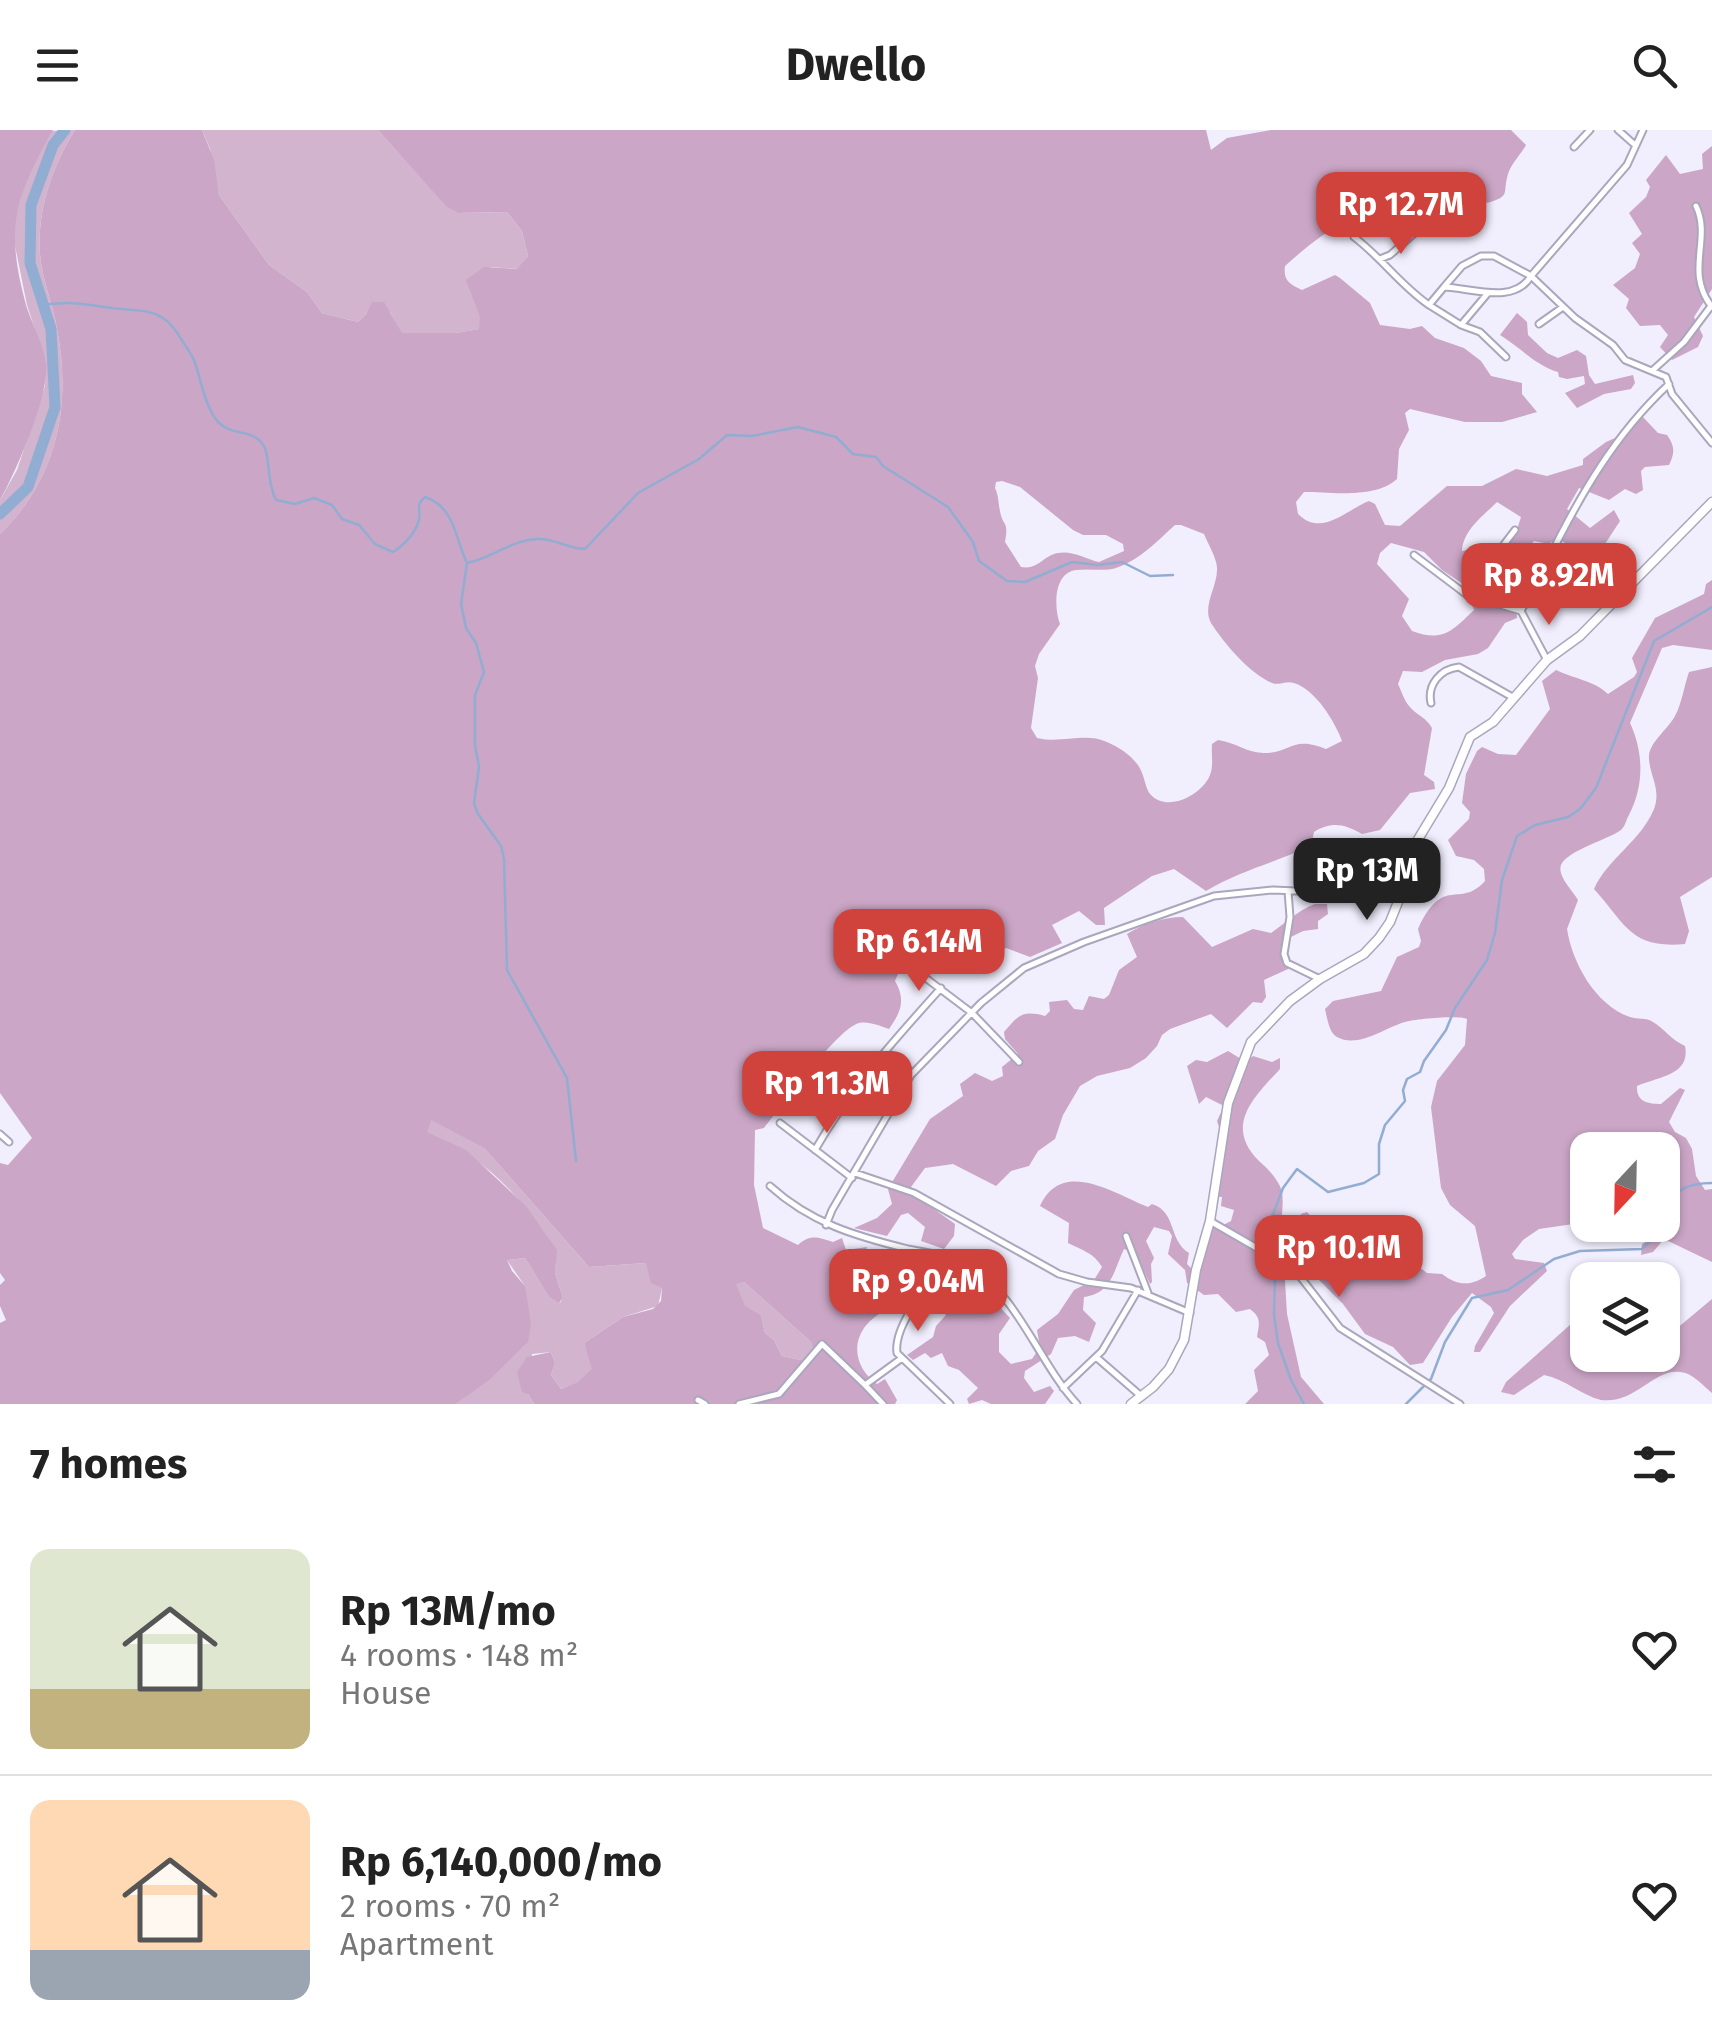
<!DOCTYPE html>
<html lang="en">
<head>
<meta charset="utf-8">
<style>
  :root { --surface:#fff; --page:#f2f2f2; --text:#222; --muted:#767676; --line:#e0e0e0; --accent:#d0423c }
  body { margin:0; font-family:"Fira Sans",sans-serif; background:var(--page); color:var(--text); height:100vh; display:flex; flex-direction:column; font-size:38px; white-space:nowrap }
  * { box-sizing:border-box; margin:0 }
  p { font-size:32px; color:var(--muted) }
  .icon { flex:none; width:55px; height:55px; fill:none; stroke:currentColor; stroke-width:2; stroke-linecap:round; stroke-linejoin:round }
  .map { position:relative; height:1274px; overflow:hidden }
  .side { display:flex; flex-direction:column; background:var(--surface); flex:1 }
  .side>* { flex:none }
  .needle { width:65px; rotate:202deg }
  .buttons { position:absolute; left:1570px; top:1002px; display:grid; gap:20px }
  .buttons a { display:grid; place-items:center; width:110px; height:110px; border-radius:20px; background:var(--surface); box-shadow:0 2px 8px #0004; font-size:50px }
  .price { position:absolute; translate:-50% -85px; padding:0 22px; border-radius:20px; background:var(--accent); color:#fff; font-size:32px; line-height:65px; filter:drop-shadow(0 2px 5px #0008) }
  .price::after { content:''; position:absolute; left:50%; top:60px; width:30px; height:22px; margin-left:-15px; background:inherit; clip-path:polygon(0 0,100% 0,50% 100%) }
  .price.current { background:#222; color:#fff }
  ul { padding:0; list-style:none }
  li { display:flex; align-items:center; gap:30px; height:250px; padding:0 30px }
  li+li { border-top:2px solid var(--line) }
  li span { display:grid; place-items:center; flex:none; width:280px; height:200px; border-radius:20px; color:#555 }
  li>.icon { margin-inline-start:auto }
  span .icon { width:120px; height:120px; fill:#fffc; stroke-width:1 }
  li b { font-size:42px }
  h2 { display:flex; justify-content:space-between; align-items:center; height:120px; padding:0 30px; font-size:42px }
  header { display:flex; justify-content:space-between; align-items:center; height:130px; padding:0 30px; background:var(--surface); font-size:45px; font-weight:700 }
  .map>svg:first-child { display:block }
</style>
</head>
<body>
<header><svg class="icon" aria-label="menu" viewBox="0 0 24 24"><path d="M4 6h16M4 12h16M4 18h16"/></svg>Dwello<svg class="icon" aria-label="search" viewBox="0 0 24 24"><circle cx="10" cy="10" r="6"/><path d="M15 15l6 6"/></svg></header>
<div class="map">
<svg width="1712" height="1274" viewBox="0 0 1712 1274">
  <rect width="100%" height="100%" fill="#f1eefd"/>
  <path fill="#d2b4ce" d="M 75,0 C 52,37 37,80 40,124 C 42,150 53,174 57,199 C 72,276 57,349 0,404 L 0,370 L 17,340 L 45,256 L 46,233 L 27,175 L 12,101 L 25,50 L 52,1 Z
    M 202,0 L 378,0 L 448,77 L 458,83 L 507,82 L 522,101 L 528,126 L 518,139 L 490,137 L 480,199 L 456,203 L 401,203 L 390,182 L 367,183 L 358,192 L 322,183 L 307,162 L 269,135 L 219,65 L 210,19 Z
    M 430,989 L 485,1019 L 589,1137 L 646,1133 L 662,1158 L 658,1176 L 623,1187 L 584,1213 L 593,1239 L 579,1252 L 561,1259 L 551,1245 L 555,1233 L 551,1222 L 532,1224 L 528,1264 L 534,1274 L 456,1274 C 481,1256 500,1234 524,1216 L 525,1156 L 507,1130 L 525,1128 L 549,1167 L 560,1173 L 563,1168 L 555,1143 L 556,1120 C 522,1067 485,1027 426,1002 Z
    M 744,1152 L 811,1212 L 814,1224 L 806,1231 L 782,1226 L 774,1210 L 765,1203 L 761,1185 L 745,1177 L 735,1153 Z"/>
  <path fill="#cba6c6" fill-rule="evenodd" d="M 0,0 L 53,0 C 14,69 5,97 26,175 C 32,194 43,213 46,233 C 50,264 16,342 0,370 Z
    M 75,0 L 202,0 L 214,30 L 219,65 L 269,135 L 307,162 L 322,183 L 358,192 L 367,183 L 372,172 L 384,172 L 402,203 L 456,203 L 479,199 L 480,187 L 466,150 L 484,137 L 517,139 L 528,126 L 522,101 L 507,82 L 458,83 L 447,77 L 378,0 L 1206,0 L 1211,20 L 1227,8 L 1271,0 L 1511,0 L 1526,15 C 1521,24 1511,34 1508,44 C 1502,63 1512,66 1487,73 L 1468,56 L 1434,52 L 1428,58 C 1410,54 1407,67 1395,76 C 1382,85 1364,84 1350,90 C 1327,99 1303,120 1285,136 C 1283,150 1289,154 1302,160 L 1335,145 L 1340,148 L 1370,173 L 1380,195 L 1410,199 L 1422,196 L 1435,208 L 1464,218 L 1481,231 L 1491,246 L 1522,253 L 1522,264 L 1537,282 L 1502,292 L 1465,292 L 1410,279 L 1405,283 L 1409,300 L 1399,319 L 1397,349 C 1375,369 1331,362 1304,362 L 1296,372 L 1298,384 C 1322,408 1347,379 1369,371 L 1375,374 L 1385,395 L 1400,396 L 1447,356 L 1482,356 L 1516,339 L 1547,346 L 1583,335 L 1583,329 L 1606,312 L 1624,304 L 1641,285 L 1658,303 L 1667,305 C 1675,316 1675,323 1669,335 L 1645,337 L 1641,341 L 1643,360 L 1636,364 L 1625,359 L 1609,370 L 1579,358 L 1567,379 L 1590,398 L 1614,380 L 1620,391 L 1590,437 L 1602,450 L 1620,458 L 1614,468 C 1599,469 1586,451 1576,441 L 1579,422 L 1557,408 L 1549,414 L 1534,411 L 1501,447 L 1482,444 L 1477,454 L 1497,465 L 1517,464 L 1522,469 L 1516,475 L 1517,488 L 1505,493 L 1488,518 L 1478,524 L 1445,530 L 1422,542 L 1403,541 L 1398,554 C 1401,560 1404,570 1409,576 C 1416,585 1426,587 1432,598 L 1424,645 L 1434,652 L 1435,659 L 1410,663 L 1380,700 L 1362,704 C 1345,694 1331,691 1314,702 L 1311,716 C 1276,732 1239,741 1206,761 L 1174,739 L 1152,746 L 1104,778 L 1105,795 L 1096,795 L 1079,781 L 1052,795 L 1062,813 L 1030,827 L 1006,818 L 987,827 L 976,820 L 974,799 L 959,795 L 931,818 L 909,818 L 895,851 C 906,870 901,882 889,899 C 880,896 869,891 859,893 C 837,899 781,977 764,998 L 755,1000 L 754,1055 L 763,1098 L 798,1115 C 810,1104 817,1107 833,1112 L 842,1108 L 846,1120 L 867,1117 L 863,1129 L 872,1142 L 888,1150 L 895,1161 C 884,1187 876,1182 864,1198 C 850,1218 859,1242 877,1254 L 885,1249 L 897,1270 L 895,1274 L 534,1274 L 528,1264 L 522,1262 L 517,1242 L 527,1227 L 551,1222 L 555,1233 L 551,1245 L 561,1259 L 578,1252 L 592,1239 L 584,1213 L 623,1187 L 653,1179 L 661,1171 L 662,1158 L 651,1153 L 646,1133 L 589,1137 L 485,1019 L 431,990 L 427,1002 L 466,1020 L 526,1076 L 557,1120 L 555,1143 L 563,1168 L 559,1173 L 549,1167 L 525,1128 L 507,1130 L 512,1141 L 525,1156 L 531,1194 L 528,1212 L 489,1250 L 456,1274 L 0,1274 L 0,1193 L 6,1190 L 0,1176 L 0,1155 L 5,1150 L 0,1143 L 0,1033 L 8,1035 L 32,1008 L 0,963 L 0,404 C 57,349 72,276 57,199 C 53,174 42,150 40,124 C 37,80 52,37 75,0 ZM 1002,351 L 1020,357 L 1073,400 L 1083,405 L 1106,405 L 1123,414 L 1124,421 L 1099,432 C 1086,429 1072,420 1058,423 C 1042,426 1039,440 1021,437 L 1005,412 C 1009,389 1003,398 1000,381 C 998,372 999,367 995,358 L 996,352 ZM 1497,372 L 1521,387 L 1515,406 L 1497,430 L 1484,430 L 1472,419 L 1462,421 C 1463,400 1483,386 1497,372 ZM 1175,395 L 1181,395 L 1204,404 C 1208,414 1218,430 1217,440 C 1217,457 1202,477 1211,493 C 1224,513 1249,543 1272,553 C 1280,556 1286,550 1294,553 C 1316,560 1335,592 1342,611 L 1326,619 C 1292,605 1291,623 1264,623 C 1247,623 1235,612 1218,610 L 1212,614 C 1211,625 1214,635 1210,645 C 1203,664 1168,683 1151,665 C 1146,660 1145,650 1142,643 C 1137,629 1121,618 1107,612 C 1084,602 1062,614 1037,608 L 1031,598 L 1038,548 L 1035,536 L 1039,524 L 1060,494 C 1054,478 1053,443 1076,440 C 1090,438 1103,442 1116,438 C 1141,429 1156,412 1175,395 ZM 1391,413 L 1424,422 L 1442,440 L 1475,462 L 1471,472 L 1474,480 C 1453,500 1443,513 1412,501 L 1402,486 L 1409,469 L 1377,434 L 1380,423 ZM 744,1152 L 811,1212 L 814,1224 L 806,1231 L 782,1226 L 774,1210 L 765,1203 L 761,1185 L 745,1176 L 736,1154 Z
    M 1712,16 L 1712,159 L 1694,187 L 1703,206 L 1698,217 L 1672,230 L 1660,217 L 1668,205 L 1660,195 L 1640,196 L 1626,178 L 1629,169 L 1613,155 L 1635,138 L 1640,124 L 1632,113 L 1642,104 L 1629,83 L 1646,67 L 1650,57 L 1646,50 L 1666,25 L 1680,44 L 1703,39 L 1702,24 Z
    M 1517,183 L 1527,192 L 1528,205 L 1547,223 L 1558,228 L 1577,220 L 1586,226 L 1589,245 L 1595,254 L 1633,245 L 1635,253 L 1631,259 L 1604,264 L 1577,278 L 1565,263 L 1585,254 L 1584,246 L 1567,249 L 1559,247 L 1558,242 C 1535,235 1520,217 1500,205 Z
    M 1712,450 L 1712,520 L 1673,515 L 1662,518 L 1630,593 C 1644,623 1644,656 1629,685 C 1626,690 1626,694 1622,699 C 1613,708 1567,720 1561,735 C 1557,746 1573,761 1578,770 L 1567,799 C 1572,832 1595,875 1630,887 C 1638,890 1646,887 1653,892 C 1666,900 1670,909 1685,916 C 1691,946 1656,947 1637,956 C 1636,972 1648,974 1661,974 L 1680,958 L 1685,960 L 1669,992 L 1675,1002 L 1686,1008 L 1692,1019 L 1696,1046 L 1705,1060 L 1712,1059 L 1712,1132 L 1664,1109 L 1653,1122 L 1641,1125 L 1642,1114 L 1653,1107 L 1629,1095 L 1662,1095 L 1662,1020 L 1588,1020 L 1587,1092 L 1539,1099 L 1523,1110 L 1512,1124 L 1515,1129 L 1544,1133 L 1547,1141 L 1510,1176 L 1480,1222 L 1474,1222 L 1475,1216 L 1494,1183 L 1491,1177 L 1472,1163 L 1452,1187 L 1423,1233 L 1410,1235 L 1393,1217 L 1365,1204 L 1343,1174 L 1318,1149 L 1306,1133 L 1298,1090 L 1301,1084 L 1307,1082 L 1315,1091 L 1359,1114 L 1362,1121 L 1358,1132 L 1361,1137 L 1376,1137 L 1388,1132 L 1414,1133 L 1427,1143 L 1442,1144 C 1456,1155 1470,1157 1486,1146 L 1475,1096 L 1450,1075 L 1441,1058 L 1431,977 L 1437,951 L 1465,915 L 1467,889 C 1458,885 1415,889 1405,892 C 1386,897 1358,919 1337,907 C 1329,903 1327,887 1325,879 L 1333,871 L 1381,861 L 1397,827 L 1419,817 L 1421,811 L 1418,799 C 1444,743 1459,780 1485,751 L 1484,739 L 1474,730 L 1456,726 L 1448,710 L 1469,689 L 1470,682 L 1462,673 L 1466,644 L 1477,621 L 1482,617 L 1498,624 L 1516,625 L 1550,579 L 1542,551 L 1556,540 C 1574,549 1593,550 1608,564 L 1634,547 L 1637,542 L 1632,528 L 1655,488 L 1704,464 L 1706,454 Z
    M 1712,537 L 1712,747 L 1680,767 L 1689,801 L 1685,814 C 1630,819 1626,794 1594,759 C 1608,728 1641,711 1654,679 C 1662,658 1648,644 1649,625 C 1651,611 1668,599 1675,586 C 1682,573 1684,556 1689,542 Z
    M 1315,774 L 1327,774 L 1328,784 L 1318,791 L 1318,799 L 1303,801 L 1291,807 L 1286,828 L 1299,834 L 1264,850 L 1266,867 L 1262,873 L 1253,872 L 1227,898 L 1211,884 L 1170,899 L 1162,905 L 1157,916 L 1146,928 L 1130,938 L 1097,946 L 1080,956 L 1063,985 L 1055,1009 L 1038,1021 L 1029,1036 L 1011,1041 L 996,1056 L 953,1034 L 925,1038 L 911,1057 L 917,1067 L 955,1094 L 954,1106 L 944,1119 L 921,1111 L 925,1097 L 908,1083 L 901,1085 L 887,1106 L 854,1098 L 877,1088 L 892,1074 L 888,1059 L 930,989 L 963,966 L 960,954 L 975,943 L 992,951 L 1003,946 L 1002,937 L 1018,924 L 1005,909 L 1004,902 C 1018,885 1023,880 1045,886 L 1050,881 L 1049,872 L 1067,870 L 1074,879 L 1083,880 L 1089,866 L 1104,869 L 1109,865 L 1119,840 L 1137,827 L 1127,804 C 1142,794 1164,787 1183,787 L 1212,817 L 1253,799 L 1271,803 C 1287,792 1298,780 1315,774 Z
    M 1228,921 L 1246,932 L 1253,926 L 1272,932 L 1280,928 L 1280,939 C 1253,968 1224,996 1259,1031 C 1268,1039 1279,1050 1282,1062 C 1285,1081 1277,1098 1283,1117 L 1287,1184 L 1301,1247 L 1324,1274 L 1245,1274 L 1258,1261 L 1254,1240 L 1269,1225 L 1265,1212 L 1257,1207 C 1259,1194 1262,1188 1250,1179 L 1236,1182 L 1218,1164 L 1204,1165 L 1187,1153 L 1185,1140 L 1168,1124 L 1172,1106 L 1169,1101 L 1154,1097 L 1146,1111 L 1154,1128 L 1151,1134 L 1152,1152 L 1150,1154 L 1136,1123 L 1124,1119 C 1113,1142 1112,1163 1084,1167 L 1083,1180 L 1096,1193 L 1089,1212 L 1075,1206 L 1058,1208 L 1051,1224 L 1025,1241 L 1024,1248 L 1034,1262 L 1050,1256 L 1054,1261 L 1045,1274 L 991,1274 L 982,1270 L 969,1274 L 967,1269 L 978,1258 L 959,1240 L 948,1236 L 942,1223 L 931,1228 L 925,1223 L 913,1230 L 907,1225 L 933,1207 L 936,1196 L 946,1185 L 938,1174 L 941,1169 L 967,1181 L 983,1159 L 1010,1188 L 999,1204 L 999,1222 L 1011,1234 L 1032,1229 L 1040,1217 L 1037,1200 L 1058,1184 L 1074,1160 L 1094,1150 L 1102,1137 C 1094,1123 1082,1120 1068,1113 L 1069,1093 L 1040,1076 C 1062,1028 1113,1063 1148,1077 L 1152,1074 C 1177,1082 1168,1110 1189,1123 L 1187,1134 L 1193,1140 L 1206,1094 L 1216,1099 L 1231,1091 L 1234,1080 L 1221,1076 L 1222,1067 L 1209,1066 L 1220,1000 L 1217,991 L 1224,976 L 1206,967 L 1199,974 L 1187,936 L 1196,930 L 1207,932 Z
    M 1712,1169 L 1712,1263 C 1702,1255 1693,1243 1680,1242 C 1654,1238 1636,1274 1601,1270 C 1581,1265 1565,1249 1544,1245 L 1514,1265 L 1501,1262 L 1506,1252 L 1581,1185 L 1587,1182 L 1588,1225 L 1662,1225 L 1663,1210 Z"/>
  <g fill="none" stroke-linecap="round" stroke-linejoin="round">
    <path stroke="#92add2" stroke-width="2.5" d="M 43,175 C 75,171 81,174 111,178 C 141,182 160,176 178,204 C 183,213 190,221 194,230 C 201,249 204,272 215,288 C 228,307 248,298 261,312 C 272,324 265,349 276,370 L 295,374 L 314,368 L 332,375 L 342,389 L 359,395 L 375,414 L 393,422 C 403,416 417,402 419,389 C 421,378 415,375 425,367 C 455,377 455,408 467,433 C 492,428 512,410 537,409 C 555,408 568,419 585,419 L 638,363 L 699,329 L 727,305 L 752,306 L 798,297 L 836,307 L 853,324 L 876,327 L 883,336 L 948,377 L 973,412 L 979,431 L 1007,451 L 1025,452 L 1072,432 L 1098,435 L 1122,432 L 1150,446 L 1173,445
      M 467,433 L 461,474 L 466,498 L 476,513 L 484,542 L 475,565 L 475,615 L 479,637 L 474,673 L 478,684 L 501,716 L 504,729 L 507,840 L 567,948 L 576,1031
      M 1662,1081 C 1673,1060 1689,1053 1712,1053
      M 1304,1274 L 1291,1250 L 1278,1213 L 1274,1185 L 1276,1115 L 1272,1087 L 1283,1058 L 1297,1039 L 1328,1062 L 1364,1053 L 1379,1044 L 1379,1014 L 1385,995 L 1405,971 L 1403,960 L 1407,949 L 1420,942 L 1424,931 L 1446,900 L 1455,878 L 1487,830 L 1495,803 L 1502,750 L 1517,706 L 1535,695 L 1568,687 L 1580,679 L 1596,658 L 1654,511 L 1712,477
      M 1406,1274 L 1431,1249 L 1445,1212 L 1472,1168 L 1508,1160 L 1554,1129 L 1580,1121 L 1642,1119 L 1658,1104 L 1659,1095"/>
    <path stroke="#92add2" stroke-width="11" d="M 0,384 L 28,357 L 55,277 L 51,199 L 30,133 L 31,75 L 53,15 L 65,0"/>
    <g stroke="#aaa6bd" stroke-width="9">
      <path id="minor" d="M 1618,0 L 1635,15
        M 1643,0 L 1627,35 L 1531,146 C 1514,175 1472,158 1444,157 L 1462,136 L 1481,126 L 1494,126 L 1531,146 L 1575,188 L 1613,215 L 1625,230 L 1666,247 L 1672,264 L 1712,313
        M 1574,17 L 1590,0
        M 1696,76 C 1712,109 1684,142 1712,177
        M 1354,107 C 1382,128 1400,155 1429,175
        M 1380,129 L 1390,125 L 1427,92
        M 1444,157 L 1429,175 L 1461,195 L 1488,163
        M 1539,194 L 1563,177
        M 1461,195 L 1480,202 L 1506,227
        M 1653,240 L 1684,212 L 1711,176
        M 1414,425 L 1467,465 L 1521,481 L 1546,434 L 1608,478
        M 1599,427 L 1632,451
        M 1546,434 C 1579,367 1614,305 1669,254
        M 1473,468 L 1499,421 L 1515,400
        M 1521,481 L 1547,530
        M 1431,573 C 1427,555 1440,539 1459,537 L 1514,568
        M 1288,761 L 1290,787 L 1284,824 L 1287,833 L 1320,849
        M 886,818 L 972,883 L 1019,932
        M 780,993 L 852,1048
        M 0,1004 L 9,1012
        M 815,1020 C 849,960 895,909 941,858
        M 855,1043 L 914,1063 L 1059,1144 L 1087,1152 L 1131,1158 L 1190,1183
        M 770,1056 C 811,1093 855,1106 908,1119 C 928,1123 950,1126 968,1136 C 1018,1164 1038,1232 1077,1274
        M 1210,1091 L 1295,1140 L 1340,1198 L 1460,1274
        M 826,1095 L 832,1080 L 911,945 L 981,873 L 1024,838 L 1084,812 L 1214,766 L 1273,760 L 1343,763 L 1355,761 L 1389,744 L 1407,744
        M 1126,1106 L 1148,1163
        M 949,1128 C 932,1151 893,1194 897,1223 L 950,1274
        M 1096,1227 L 1141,1266
        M 1063,1258 L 1102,1221 L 1138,1160
        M 698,1270 L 705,1274
        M 739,1274 L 779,1264 L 822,1214 L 865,1255
        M 883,1274 L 865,1255 L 902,1228"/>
    </g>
    <g stroke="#aaa6bd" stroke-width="11">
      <path id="secondary" d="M 1131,1274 L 1153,1257 L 1169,1239 L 1184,1210 L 1196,1140 L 1210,1091 L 1228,973 L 1251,912 L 1290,871 L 1320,849 L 1364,824 L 1379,808 L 1390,792 L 1400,767 L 1417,711 L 1449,658 L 1470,607 L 1493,592 L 1547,530 L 1580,506 L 1712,372"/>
    </g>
    <use href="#minor" stroke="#fff" stroke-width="5"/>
    <use href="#secondary" stroke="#fff" stroke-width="8"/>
  </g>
</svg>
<div class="buttons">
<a><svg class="needle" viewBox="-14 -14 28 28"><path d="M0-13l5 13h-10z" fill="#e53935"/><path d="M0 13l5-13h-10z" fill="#767676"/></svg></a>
<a><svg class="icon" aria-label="layers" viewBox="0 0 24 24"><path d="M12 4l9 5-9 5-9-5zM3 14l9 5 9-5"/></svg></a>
</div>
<b class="price" style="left:1401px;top:127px">Rp 12.7M</b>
<b class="price" style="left:1549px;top:498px">Rp 8.92M</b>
<b class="price current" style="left:1367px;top:793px">Rp 13M</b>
<b class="price" style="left:919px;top:864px">Rp 6.14M</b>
<b class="price" style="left:827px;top:1006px">Rp 11.3M</b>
<b class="price" style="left:1339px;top:1170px">Rp 10.1M</b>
<b class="price" style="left:918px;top:1204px">Rp 9.04M</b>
</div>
<section class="side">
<h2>7 homes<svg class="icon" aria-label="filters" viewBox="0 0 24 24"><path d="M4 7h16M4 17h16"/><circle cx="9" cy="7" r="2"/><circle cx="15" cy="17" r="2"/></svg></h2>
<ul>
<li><span style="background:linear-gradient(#dfe7d0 70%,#c2b280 0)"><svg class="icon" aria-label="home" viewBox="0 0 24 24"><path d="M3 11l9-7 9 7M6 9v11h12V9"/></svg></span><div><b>Rp 13M/mo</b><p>4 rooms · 148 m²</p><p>House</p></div><svg class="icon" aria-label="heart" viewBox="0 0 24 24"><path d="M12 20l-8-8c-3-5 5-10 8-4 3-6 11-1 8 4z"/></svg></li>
<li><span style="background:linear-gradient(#ffd9b3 75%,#9aa5b1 0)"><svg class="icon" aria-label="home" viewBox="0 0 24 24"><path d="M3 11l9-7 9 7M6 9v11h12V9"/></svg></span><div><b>Rp 6,140,000/mo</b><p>2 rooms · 70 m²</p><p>Apartment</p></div><svg class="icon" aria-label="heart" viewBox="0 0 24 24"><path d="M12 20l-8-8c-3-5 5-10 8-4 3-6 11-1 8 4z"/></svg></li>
</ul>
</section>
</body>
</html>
